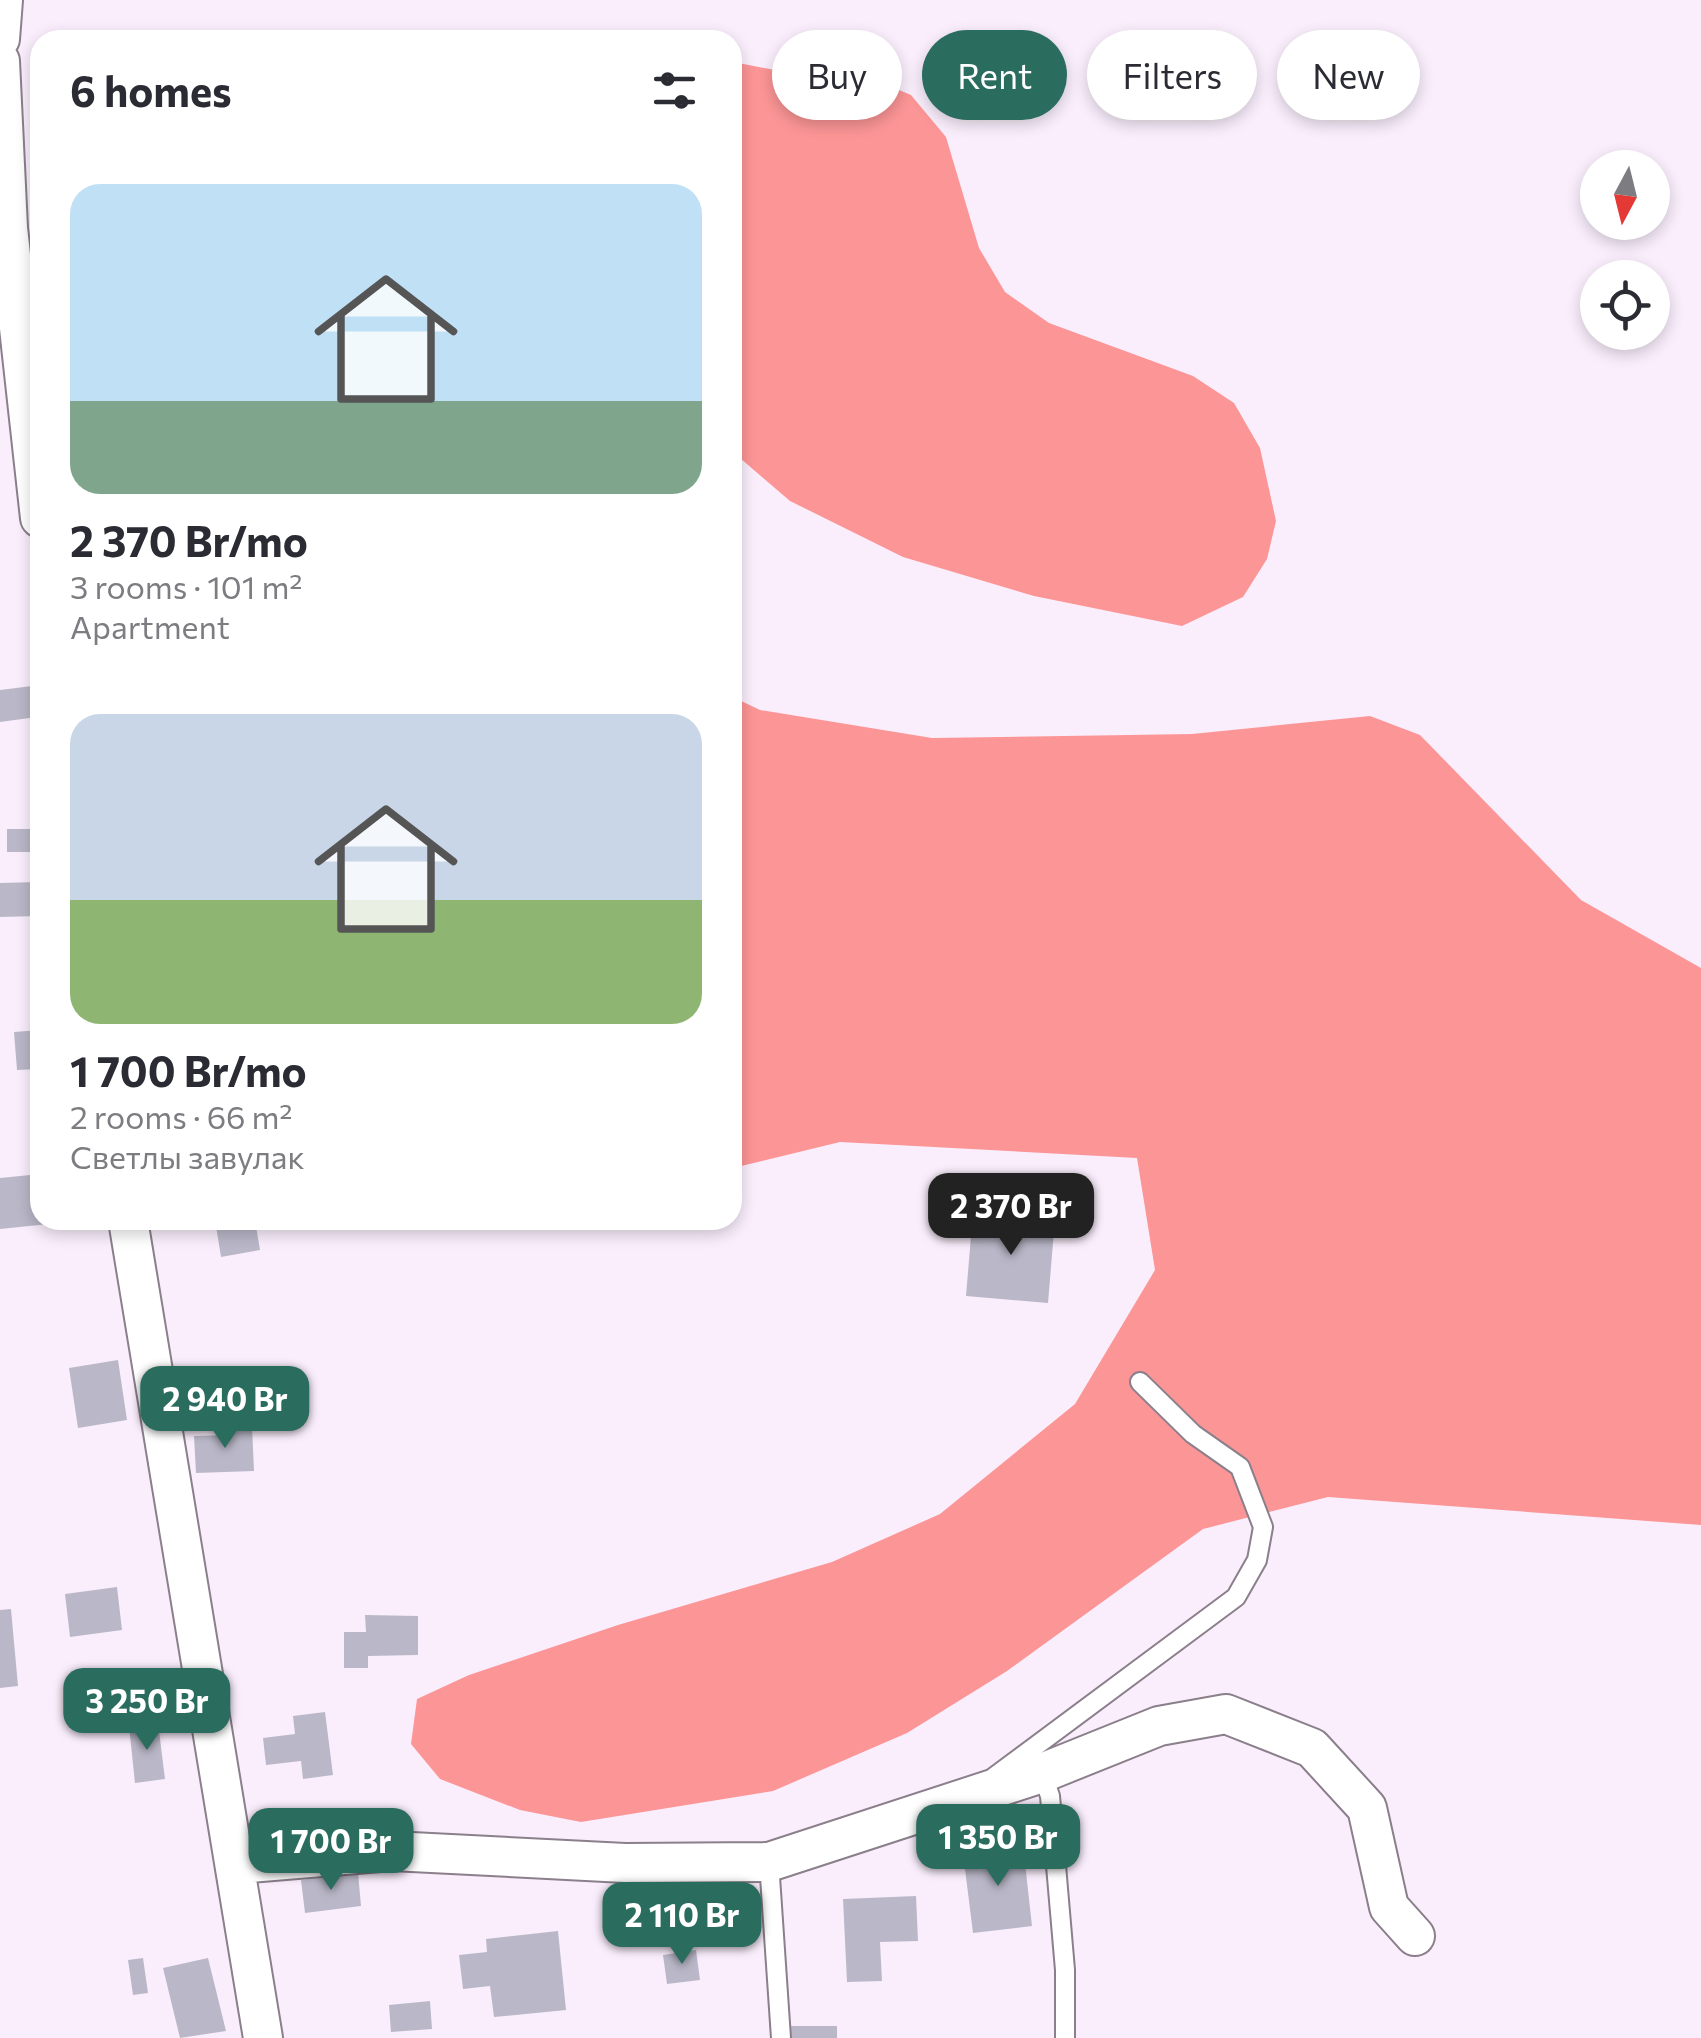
<!DOCTYPE html>
<html lang="en">
<head>
<meta charset="utf-8">
<style>
  :root { --surface:#fff; --page:#f2f2f3; --text:#2b2b33; --muted:#7c7c81; --accent:#2a6d5f }
  body { margin:0; font-family:Commissioner,sans-serif; background:var(--page); color:var(--text); height:100vh; display:flex; flex-direction:column; font-size:38px; white-space:nowrap }
  * { box-sizing:border-box; margin:0 }
  p { font-size:32px; color:var(--muted) }
  .icon { flex:none; width:55px; height:55px; fill:none; stroke:currentColor; stroke-width:2; stroke-linecap:round; stroke-linejoin:round }
  .map { position:relative; flex:1; overflow:hidden }
  .side { position:absolute; left:30px; top:30px; width:712px; height:1200px; display:flex; flex-direction:column; background:var(--surface); border-radius:30px; box-shadow:0 5px 15px #0003 }
  .side>* { flex:none }
  .hud { position:absolute; left:772px; top:30px; width:778px; height:90px; display:flex; gap:20px }
  .needle { width:65px; rotate:187deg }
  .buttons { position:absolute; left:1580px; top:150px; display:grid; gap:20px }
  .buttons a { display:grid; place-items:center; width:90px; height:90px; border-radius:50%; background:var(--surface); box-shadow:0 5px 15px #0003; font-size:50px }
  .price { position:absolute; translate:-50% -85px; padding:0 22px; border-radius:20px; background:var(--accent); color:#fff; font-size:32px; line-height:65px; filter:drop-shadow(0 2px 5px #0008) }
  .price::after { content:''; position:absolute; left:50%; top:60px; width:30px; height:22px; margin-left:-15px; background:inherit; clip-path:polygon(0 0,100% 0,50% 100%) }
  .price.selected { background:#222; color:#fff }
  ul { padding:0; list-style:none }
  li { display:grid; align-content:center; gap:20px; height:530px; padding:0 40px }
  li span { display:grid; place-items:center; height:310px; border-radius:30px; color:#555 }
  li>.icon { margin-inline-start:auto }
  span .icon { width:180px; height:180px; fill:#fffc; stroke-width:1 }
  li b { font-size:42px }
  h2 { display:flex; justify-content:space-between; align-items:center; height:120px; padding:0 40px; font-size:42px }
  .chip { padding:0 35px; border-radius:45px; background:var(--surface); box-shadow:0 5px 15px #0003; font-size:35px; line-height:90px }
  .chip.selected { background:var(--accent); color:#fff }
  .map>svg:first-child { display:block }
</style>
</head>
<body>
<div class="map">
<svg width="1701" height="2038" viewBox="0 0 1701 2038">
  <rect width="100%" height="100%" fill="#faeefc"/>
  <path fill="#fc9596" d="M 733,62 L 806,76 L 877,81 L 911,95 L 946,137 L 979,248 L 1005,292 L 1049,323 L 1193,376 L 1234,403 L 1260,448 L 1276,521 L 1267,559 L 1243,597 L 1182,626 L 1034,596 L 903,557 L 790,501 L 733,452 Z
    M 733,697 L 760,710 L 932,738 L 1192,734 L 1370,716 L 1420,735 L 1581,900 L 1701,968 L 1701,1525 L 1328,1497 L 1203,1529 L 1007,1671 L 907,1733 L 773,1791 L 581,1822 L 520,1810 L 440,1779 L 411,1744 L 417,1699 L 469,1675 L 618,1625 L 832,1562 L 940,1514 L 1075,1404 L 1155,1270 L 1137,1158 L 840,1142 L 733,1168 Z"/>
  <path fill="#bab8c8" d="M 130,33 L 130,40 L 58,40 L 58,35 Z
    M 32,686 L 37,717 L 0,722 L 0,690 Z
    M 7,829 L 39,829 L 39,852 L 7,852 Z
    M 37,882 L 39,916 L 0,917 L 0,883 Z
    M 40,1030 L 40,1069 L 17,1070 L 14,1032 Z
    M 40,1174 L 40,1220 L 48,1220 L 49,1224 L 0,1229 L 0,1178 Z
    M 973,1212 L 1055,1219 L 1048,1303 L 966,1296 Z
    M 215,1220 L 255,1220 L 260,1250 L 221,1257 Z
    M 118,1360 L 127,1420 L 78,1428 L 69,1368 Z
    M 252,1426 L 254,1471 L 196,1473 L 194,1436 L 226,1435 L 226,1427 Z
    M 117,1587 L 122,1630 L 70,1637 L 65,1594 Z
    M 11,1609 L 18,1686 L 0,1688 L 0,1610 Z
    M 365,1615 L 418,1616 L 418,1655 L 368,1656 L 368,1668 L 344,1668 L 344,1632 L 366,1632 Z
    M 325,1712 L 333,1775 L 303,1779 L 301,1761 L 266,1765 L 263,1738 L 295,1734 L 293,1716 Z
    M 158,1723 L 165,1779 L 135,1783 L 129,1726 Z
    M 1023,1845 L 1032,1926 L 973,1933 L 963,1853 Z
    M 358,1872 L 361,1906 L 305,1913 L 301,1880 Z
    M 916,1896 L 918,1941 L 880,1942 L 882,1981 L 847,1982 L 843,1899 Z
    M 558,1931 L 566,2010 L 494,2017 L 490,1986 L 463,1989 L 459,1955 L 487,1952 L 486,1939 Z
    M 696,1950 L 700,1980 L 667,1984 L 663,1955 Z
    M 143,1958 L 148,1993 L 133,1995 L 128,1960 Z
    M 208,1958 L 226,2031 L 180,2038 L 163,1968 Z
    M 430,2001 L 432,2029 L 391,2032 L 389,2005 Z
    M 790,2026 L 837,2026 L 837,2038 L 790,2038 Z"/>
  <g fill="none" stroke-linecap="round" stroke-linejoin="round">
    <g stroke="#8a7f8b" stroke-width="22">
      <path id="lane" d="M 1042,1773 L 1050,1796 L 1065,1970 L 1065,2038
        M 994,1777 L 1236,1597 L 1257,1560 L 1263,1527 L 1240,1467 L 1193,1434 L 1140,1382
        M 769,1862 L 781,2038"/>
    </g>
    <g stroke="#8a7f8b" stroke-width="42">
      <path id="street" d="M 0,39 L 3,0
        M 0,61 L 8,228 L 40,518
        M 128,1220 L 263,2038
        M 237,1864 L 392,1851 L 625,1863 L 769,1862 L 1042,1773 L 1159,1726 L 1226,1714 L 1312,1748 L 1367,1808 L 1389,1907 L 1415,1936"/>
    </g>
    <use href="#lane" stroke="#fff" stroke-width="18"/>
    <use href="#street" stroke="#fff" stroke-width="38"/>
  </g>
</svg>
<div class="buttons">
<a><svg class="needle" viewBox="-14 -14 28 28"><path d="M0-13l5 13h-10z" fill="#e53935"/><path d="M0 13l5-13h-10z" fill="#7c7c81"/></svg></a>
<a><svg class="icon" aria-label="locate" viewBox="0 0 24 24"><circle cx="12" cy="12" r="6"/><path d="M12 2v4M12 18v4M2 12h4M18 12h4"/></svg></a>
</div>
<b class="price selected" style="left:1011px;top:1258px">2 370 Br</b>
<b class="price" style="left:225px;top:1451px">2 940 Br</b>
<b class="price" style="left:147px;top:1753px">3 250 Br</b>
<b class="price" style="left:998px;top:1889px">1 350 Br</b>
<b class="price" style="left:331px;top:1893px">1 700 Br</b>
<b class="price" style="left:682px;top:1967px">2 110 Br</b>
<div class="hud">
<a class="chip">Buy</a>
<a class="chip selected">Rent</a>
<a class="chip">Filters</a>
<a class="chip">New</a>
</div>
<section class="side">
<h2>6 homes<svg class="icon" aria-label="filters" viewBox="0 0 24 24"><path d="M4 7h16M4 17h16"/><circle cx="9" cy="7" r="2"/><circle cx="15" cy="17" r="2"/></svg></h2>
<ul>
<li><span style="background:linear-gradient(#bfe0f5 70%,#7fa58c 0)"><svg class="icon" aria-label="home" viewBox="0 0 24 24"><path d="M3 11l9-7 9 7M6 9v11h12V9"/></svg></span><div><b>2 370 Br/mo</b><p>3 rooms · 101 m²</p><p>Apartment</p></div></li>
<li><span style="background:linear-gradient(#c9d6e8 60%,#8fb573 0)"><svg class="icon" aria-label="home" viewBox="0 0 24 24"><path d="M3 11l9-7 9 7M6 9v11h12V9"/></svg></span><div><b>1 700 Br/mo</b><p>2 rooms · 66 m²</p><p>Светлы завулак</p></div></li>
</ul>
</section>
</div>
</body>
</html>
